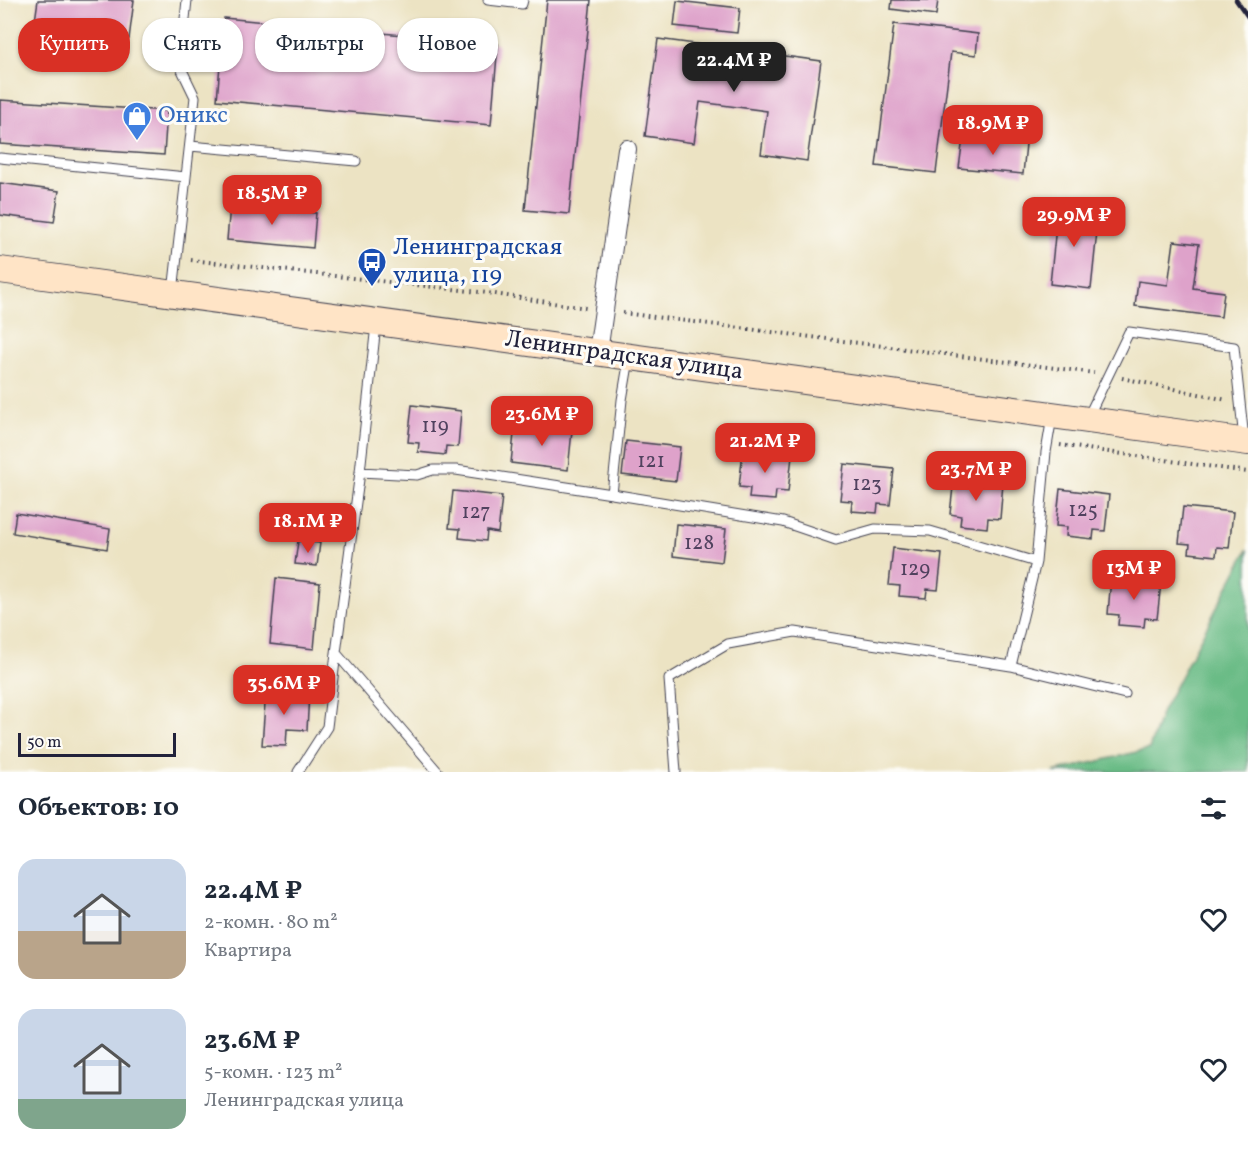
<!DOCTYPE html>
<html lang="ru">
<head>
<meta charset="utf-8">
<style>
  :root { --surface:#fff; --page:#f2f2f3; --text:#1f2937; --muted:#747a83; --accent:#d93025 }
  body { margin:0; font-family:Vollkorn,serif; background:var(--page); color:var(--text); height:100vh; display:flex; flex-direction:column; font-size:22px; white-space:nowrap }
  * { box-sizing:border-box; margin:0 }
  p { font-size:20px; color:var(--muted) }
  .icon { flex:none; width:33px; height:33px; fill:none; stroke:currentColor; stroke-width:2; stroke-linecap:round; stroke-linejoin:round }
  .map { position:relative; height:772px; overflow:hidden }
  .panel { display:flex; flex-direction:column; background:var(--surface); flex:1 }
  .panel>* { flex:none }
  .banner { position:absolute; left:18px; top:18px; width:600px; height:54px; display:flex; gap:12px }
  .scale { position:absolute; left:18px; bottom:15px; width:158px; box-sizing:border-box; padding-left:6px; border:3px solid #22223b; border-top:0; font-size:16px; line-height:21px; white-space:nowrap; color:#22223b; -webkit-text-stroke:4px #fdfcf7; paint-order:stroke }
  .price { position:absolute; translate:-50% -51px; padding:0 14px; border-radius:12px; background:var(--accent); color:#fff; font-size:20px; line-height:39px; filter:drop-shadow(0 2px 3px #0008) }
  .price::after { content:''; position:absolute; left:50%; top:36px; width:18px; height:14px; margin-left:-9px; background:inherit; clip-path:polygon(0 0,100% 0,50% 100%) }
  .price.active { background:#222; color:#fff }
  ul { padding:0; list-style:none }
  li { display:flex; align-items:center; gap:18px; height:150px; padding:0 18px }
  li span { display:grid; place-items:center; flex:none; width:168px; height:120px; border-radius:18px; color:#555 }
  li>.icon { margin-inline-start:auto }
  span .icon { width:72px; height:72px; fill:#fffc; stroke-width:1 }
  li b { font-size:26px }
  h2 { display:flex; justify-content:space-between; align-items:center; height:72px; padding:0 18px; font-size:26px }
  .chip { padding:0 21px; border-radius:24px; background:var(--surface); box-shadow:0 2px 4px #0004; font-size:21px; line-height:54px }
  .chip.active { background:var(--accent); color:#fff }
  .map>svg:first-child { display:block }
</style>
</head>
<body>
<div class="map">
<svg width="1248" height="772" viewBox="0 0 1248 772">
  <rect width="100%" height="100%" fill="#fdfcf7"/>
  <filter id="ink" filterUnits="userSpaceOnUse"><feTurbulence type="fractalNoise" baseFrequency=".0167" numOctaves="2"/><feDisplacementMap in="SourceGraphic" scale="12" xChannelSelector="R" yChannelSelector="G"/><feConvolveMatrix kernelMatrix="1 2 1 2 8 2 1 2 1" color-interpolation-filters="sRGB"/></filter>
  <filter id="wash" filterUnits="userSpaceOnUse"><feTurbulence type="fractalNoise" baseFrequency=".008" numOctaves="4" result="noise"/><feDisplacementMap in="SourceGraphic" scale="24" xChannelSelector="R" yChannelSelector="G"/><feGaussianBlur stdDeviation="1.35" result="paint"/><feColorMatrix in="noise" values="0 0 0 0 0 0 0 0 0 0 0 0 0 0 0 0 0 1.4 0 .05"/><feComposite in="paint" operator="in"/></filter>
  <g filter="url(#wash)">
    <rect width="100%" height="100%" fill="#ece3c3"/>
    <path fill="#6bbc86" stroke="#466f60" stroke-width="1.5" d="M 1248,549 L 1248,772 L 1053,772 L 1149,749 L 1162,711 Z"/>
    <g id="blocks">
      <path fill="#dea2ca" d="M 38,0 L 134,0 L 129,39 L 34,28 Z
        M 547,0 L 591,0 L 569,214 L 525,210 Z
        M 892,0 L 938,0 L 936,15 L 891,9 Z
        M 677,1 L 740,8 L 737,33 L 674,26 Z
        M 224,18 L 498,44 L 491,125 L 217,100 Z
        M 894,24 L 978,34 L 976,55 L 951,52 L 936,173 L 876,166 Z
        M 658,39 L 821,61 L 807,161 L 761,154 L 767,111 L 700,102 L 694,143 L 645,136 Z
        M 0,100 L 167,111 L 164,155 L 0,144 Z
        M 963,138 L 1026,144 L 1023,174 L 959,168 Z
        M 0,183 L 59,191 L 54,222 L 0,215 Z
        M 230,205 L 316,213 L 313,248 L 227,240 Z
        M 1058,207 L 1099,212 L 1091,289 L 1050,284 Z
        M 1174,241 L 1199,244 L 1193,288 L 1224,292 L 1221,317 L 1135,306 L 1138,281 L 1168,285 Z
        M 412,405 L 461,411 L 458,447 L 446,446 L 445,455 L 418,452 L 419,443 L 408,442 Z
        M 515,424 L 572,431 L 568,470 L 511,463 Z
        M 626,441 L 680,447 L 676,481 L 622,475 Z
        M 743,451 L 792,456 L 788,492 L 776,491 L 775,500 L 749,498 L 750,488 L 739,487 Z
        M 844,464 L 894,469 L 890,505 L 878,504 L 877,513 L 851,511 L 852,501 L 840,500 Z
        M 954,478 L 1003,483 L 1000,519 L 988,518 L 987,528 L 960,525 L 961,516 L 950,514 Z
        M 1060,489 L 1109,495 L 1105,531 L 1094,530 L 1093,539 L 1066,536 L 1067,527 L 1056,526 Z
        M 453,491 L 502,496 L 498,533 L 487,531 L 486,541 L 459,538 L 460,529 L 449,528 Z
        M 1183,507 L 1233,512 L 1229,548 L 1217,547 L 1216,556 L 1189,553 L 1190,544 L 1179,543 Z
        M 16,513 L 110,529 L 107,549 L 13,533 Z
        M 676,524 L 726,529 L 722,562 L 673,556 Z
        M 298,541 L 320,543 L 317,566 L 295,564 Z
        M 893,548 L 942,554 L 938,590 L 927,589 L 926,598 L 899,596 L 900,586 L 889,585 Z
        M 1111,577 L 1161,583 L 1157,619 L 1145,618 L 1144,627 L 1118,625 L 1119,615 L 1108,614 Z
        M 276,578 L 320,583 L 314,649 L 270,644 Z
        M 266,690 L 309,693 L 307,730 L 287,729 L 286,746 L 262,745 Z"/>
    </g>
  </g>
  <g filter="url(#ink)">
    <use href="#blocks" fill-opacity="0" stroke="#403f4f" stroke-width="1.5"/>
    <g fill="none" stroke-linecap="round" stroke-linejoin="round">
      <g stroke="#403f4f" stroke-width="11">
        <path id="service" d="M 488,0 L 522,4 L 523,0
          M 190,146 L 356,161
          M 0,158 L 186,177
          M 173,292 L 195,97 L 180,66 L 187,0
          M 1088,417 L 1129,332 L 1234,347 L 1244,439
          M 360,472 L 417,475 L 433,470 L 456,470 L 612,494 L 622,400 L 629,359
          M 612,494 L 783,522 L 836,540 L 875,529 L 930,531 L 1036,562
          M 336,653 L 360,472 L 376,325
          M 1011,666 L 1036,562 L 1046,452 L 1052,417
          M 298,772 L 327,727 L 336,653 L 438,772
          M 676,772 L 669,679 L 728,644 L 795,632 L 1011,666 L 1125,694"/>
      </g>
      <g stroke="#403f4f" stroke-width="20">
        <path id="minor" d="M 598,352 L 627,149"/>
      </g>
      <g stroke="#403f4f" stroke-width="28">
        <path id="secondary" d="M 0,270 L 1248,442"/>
      </g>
      <path stroke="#403f4f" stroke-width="4" stroke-dasharray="1.5 4.5" stroke-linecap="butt" d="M 191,260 L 488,293 L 586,308
        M 623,313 L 1094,373
        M 1122,378 L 1227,400
        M 1060,445 L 1248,472"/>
      <use href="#service" stroke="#fff" stroke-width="9"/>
      <use href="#minor" stroke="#fff" stroke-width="18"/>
      <use href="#secondary" stroke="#ffe4c6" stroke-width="26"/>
      <path stroke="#22223b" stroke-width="4.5" d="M 1236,0 L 1248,17"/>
    </g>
  </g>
  <defs>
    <g id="shop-pin" transform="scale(1.5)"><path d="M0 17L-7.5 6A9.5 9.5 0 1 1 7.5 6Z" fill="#3f7fe0" stroke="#fdfcf7"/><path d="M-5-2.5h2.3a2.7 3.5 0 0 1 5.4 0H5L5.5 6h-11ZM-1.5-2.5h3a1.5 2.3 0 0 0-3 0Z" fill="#fff"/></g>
    <g id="bus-pin" transform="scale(1.5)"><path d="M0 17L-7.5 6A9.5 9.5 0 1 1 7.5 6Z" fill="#1a4fb4" stroke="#fdfcf7"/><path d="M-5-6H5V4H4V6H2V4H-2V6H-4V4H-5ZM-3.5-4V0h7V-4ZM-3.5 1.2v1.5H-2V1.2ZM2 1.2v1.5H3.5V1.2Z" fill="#fff"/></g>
  </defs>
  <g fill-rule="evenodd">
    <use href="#shop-pin" x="137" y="116"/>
    <use href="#bus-pin" x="372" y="262"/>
  </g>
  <g text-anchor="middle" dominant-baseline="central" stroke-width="6" stroke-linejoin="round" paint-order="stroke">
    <g font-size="21" fill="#51425f">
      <text x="435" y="426">119</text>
      <text x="651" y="461">121</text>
      <text x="867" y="484">123</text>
      <text x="1083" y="510">125</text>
      <text x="476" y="512">127</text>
      <text x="699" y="543">128</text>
      <text x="915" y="569">129</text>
    </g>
    <g font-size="24" fill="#366cbe" stroke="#fdfcf7" text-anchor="start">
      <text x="158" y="116">Оникс</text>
    </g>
    <g font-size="24" fill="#164399" stroke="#fdfcf7" text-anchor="start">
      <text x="393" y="248">Ленинградская<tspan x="393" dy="28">улица, 119</tspan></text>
    </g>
    <g font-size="24" fill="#22223b" stroke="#fdfcf7">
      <text transform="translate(624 356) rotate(8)">Ленинградская улица</text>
    </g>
  </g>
</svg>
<div class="scale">50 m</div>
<b class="price active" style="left:734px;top:93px">22.4M ₽</b>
<b class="price" style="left:993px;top:156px">18.9M ₽</b>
<b class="price" style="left:272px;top:226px">18.5M ₽</b>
<b class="price" style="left:1074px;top:248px">29.9M ₽</b>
<b class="price" style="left:542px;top:447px">23.6M ₽</b>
<b class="price" style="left:765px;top:474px">21.2M ₽</b>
<b class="price" style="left:976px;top:502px">23.7M ₽</b>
<b class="price" style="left:308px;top:554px">18.1M ₽</b>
<b class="price" style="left:1134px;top:601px">13M ₽</b>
<b class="price" style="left:284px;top:716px">35.6M ₽</b>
<div class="banner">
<a class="chip active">Купить</a>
<a class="chip">Снять</a>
<a class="chip">Фильтры</a>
<a class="chip">Новое</a>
</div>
</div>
<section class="panel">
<h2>Объектов: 10<svg class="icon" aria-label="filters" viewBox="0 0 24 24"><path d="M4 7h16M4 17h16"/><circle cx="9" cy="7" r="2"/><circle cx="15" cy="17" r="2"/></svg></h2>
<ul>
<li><span style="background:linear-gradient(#c9d6e8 60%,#b9a48a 0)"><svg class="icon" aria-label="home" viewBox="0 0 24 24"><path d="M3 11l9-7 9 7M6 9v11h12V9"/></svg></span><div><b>22.4M ₽</b><p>2-комн. · 80 m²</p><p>Квартира</p></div><svg class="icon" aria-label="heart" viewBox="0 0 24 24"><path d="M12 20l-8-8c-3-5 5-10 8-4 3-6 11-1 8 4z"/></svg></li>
<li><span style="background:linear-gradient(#c9d6e8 75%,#7fa58c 0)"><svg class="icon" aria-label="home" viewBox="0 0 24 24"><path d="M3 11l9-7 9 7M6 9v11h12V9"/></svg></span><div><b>23.6M ₽</b><p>5-комн. · 123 m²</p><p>Ленинградская улица</p></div><svg class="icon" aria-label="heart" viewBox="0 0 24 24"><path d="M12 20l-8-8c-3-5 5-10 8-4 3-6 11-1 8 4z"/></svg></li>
</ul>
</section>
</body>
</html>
